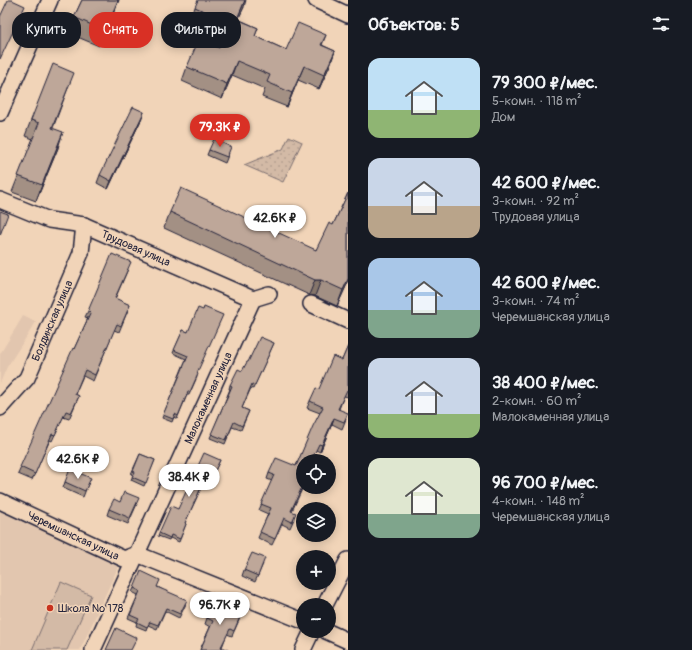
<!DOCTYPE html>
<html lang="ru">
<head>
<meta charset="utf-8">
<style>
  :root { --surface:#171b24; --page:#242831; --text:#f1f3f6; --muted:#9ea1a6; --accent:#d93025 }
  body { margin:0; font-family:Pangolin,sans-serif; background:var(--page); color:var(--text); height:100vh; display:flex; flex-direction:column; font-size:15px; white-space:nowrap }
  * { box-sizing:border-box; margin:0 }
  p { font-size:13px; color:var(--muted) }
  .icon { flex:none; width:22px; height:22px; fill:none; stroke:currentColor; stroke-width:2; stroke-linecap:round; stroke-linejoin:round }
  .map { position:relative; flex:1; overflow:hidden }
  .sheet { display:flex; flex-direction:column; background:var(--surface); width:344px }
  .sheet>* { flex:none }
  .hud { position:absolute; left:12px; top:12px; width:276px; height:36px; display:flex; gap:8px }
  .tools { position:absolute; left:296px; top:454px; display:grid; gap:8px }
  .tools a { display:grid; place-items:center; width:40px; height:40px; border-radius:50%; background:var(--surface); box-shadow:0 2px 10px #0003; font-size:20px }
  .price { position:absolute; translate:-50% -34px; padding:0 9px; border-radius:14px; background:#fff; color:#222; font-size:13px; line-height:26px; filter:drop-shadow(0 1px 2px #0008) }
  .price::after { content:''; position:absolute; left:50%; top:24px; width:12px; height:9px; margin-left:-6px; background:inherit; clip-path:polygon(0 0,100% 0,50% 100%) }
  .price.selected { background:var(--accent); color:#fff }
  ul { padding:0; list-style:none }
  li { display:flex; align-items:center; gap:12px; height:100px; padding:0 20px }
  li span { display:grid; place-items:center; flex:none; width:112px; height:80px; border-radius:12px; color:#555 }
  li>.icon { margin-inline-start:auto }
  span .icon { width:48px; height:48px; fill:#fffc; stroke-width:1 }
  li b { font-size:17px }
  h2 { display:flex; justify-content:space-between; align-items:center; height:48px; padding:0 20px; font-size:17px }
  .pill { padding:0 14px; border-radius:16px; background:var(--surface); box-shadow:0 2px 10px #0003; font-size:14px; line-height:36px }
  .pill.selected { background:var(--accent); color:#fff }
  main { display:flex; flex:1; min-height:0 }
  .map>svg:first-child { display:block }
</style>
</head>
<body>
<main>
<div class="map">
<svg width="348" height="650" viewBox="0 0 348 650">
  <defs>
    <pattern id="grass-dots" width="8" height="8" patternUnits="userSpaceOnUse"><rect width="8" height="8" fill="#d3baa6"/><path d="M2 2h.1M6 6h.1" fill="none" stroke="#b5a090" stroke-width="1.8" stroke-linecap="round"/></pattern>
  </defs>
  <rect width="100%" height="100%" fill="#f1d4b8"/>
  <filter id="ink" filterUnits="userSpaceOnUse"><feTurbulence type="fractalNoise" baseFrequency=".025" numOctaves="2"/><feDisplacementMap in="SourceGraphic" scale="8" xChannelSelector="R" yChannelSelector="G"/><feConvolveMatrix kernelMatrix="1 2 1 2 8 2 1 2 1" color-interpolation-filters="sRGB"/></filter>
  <g filter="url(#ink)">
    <path fill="#e2c6af" d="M 23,316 L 36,322 L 7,367 L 0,383 L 0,354 Z
      M 0,510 L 119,565 L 80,650 L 0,650 Z"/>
    <path fill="url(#grass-dots)" stroke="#7a6e70" d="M 289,136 L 302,142 L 283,182 L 244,165 L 283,149 Z"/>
    <path fill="#d3baa6" stroke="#7a6e70" d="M 61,582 L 91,595 L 67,650 L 32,650 Z"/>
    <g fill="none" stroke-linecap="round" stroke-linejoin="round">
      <g stroke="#22223b" stroke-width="18">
        <g id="minor">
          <path d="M 316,0 L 348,15"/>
          <path d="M 0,113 L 50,0"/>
          <path id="s1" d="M 0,200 L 49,220 L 84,225 L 253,299 L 269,294"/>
          <path d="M 311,304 L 348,321"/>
          <path id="s2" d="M 0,408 L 27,378 L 81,253 L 84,225"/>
          <path id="s3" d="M 0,501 L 124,559 L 137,554 L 303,621"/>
          <path d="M 325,605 L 348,560"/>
          <path d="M 326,631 L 348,641"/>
          <path id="s4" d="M 93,650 L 253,299"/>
          <path d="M 303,650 L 312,631"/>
        </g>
      </g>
      <use href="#minor" stroke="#f1d4b8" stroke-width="15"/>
    </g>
    <path fill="#a39084" stroke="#22223b" d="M 82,0 L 119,0 L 99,46 L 68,33 L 74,17 Z
      M 195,7 L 244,7 L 238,19 L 258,28 L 255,36 L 286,50 L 326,35 L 322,45 L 335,51 L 330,65 L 319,89 L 298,80 L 287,107 L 262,97 L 265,89 L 232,75 L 222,99 L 182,81 L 187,67 L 219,48 L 224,37 L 190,21 Z
      M 68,88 L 53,128 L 58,148 L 36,201 L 12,192 L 33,139 L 25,136 L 31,120 Z
      M 141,120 L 108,189 L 97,183 L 100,175 Z
      M 209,150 L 229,153 L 225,163 L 207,155 Z
      M 348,193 L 348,282 L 337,306 L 315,296 L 309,295 L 164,228 L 170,212 L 316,250 L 333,225 Z
      M 128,269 L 115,299 L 130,305 L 119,332 L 114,330 L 93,381 L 83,376 L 75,394 L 79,396 L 69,419 L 63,417 L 52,441 L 50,440 L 32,480 L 18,474 L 88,318 L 85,317 L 88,311 Z
      M 183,330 L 188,332 L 197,374 L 197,377 L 189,395 L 187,395 L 177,419 L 174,417 L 172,422 L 162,418 L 186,359 L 173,353 Z
      M 274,343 L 253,389 L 251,388 L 242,408 L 249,411 L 241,430 L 232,427 L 225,444 L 210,438 L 230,389 L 229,389 L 230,385 L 242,371 L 248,362 Z
      M 348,346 L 348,397 L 344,396 L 339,409 L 346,419 L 342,429 L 332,424 L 320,452 L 316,450 L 303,461 L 303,487 L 292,511 L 294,519 L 290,528 L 282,524 L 272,545 L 258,538 L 268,514 L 259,510 L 272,481 L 267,479 L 269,473 L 296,466 L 320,413 L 307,408 L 310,401 L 342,360 Z
      M 140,454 L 155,460 L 144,486 L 131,480 L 133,475 L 131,474 Z
      M 220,460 L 208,486 L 203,484 L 185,523 L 186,524 L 179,542 L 170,538 L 169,540 L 158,536 L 159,533 L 178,509 Z
      M 65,482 L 88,484 L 83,497 L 63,488 Z
      M 304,487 L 310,487 L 309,489 Z
      M 120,502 L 137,504 L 128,524 L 107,515 L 109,509 Z
      M 263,564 L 255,582 L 242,576 L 244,570 Z
      M 158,587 L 186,604 L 179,618 L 165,611 L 157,629 L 148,625 L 146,630 L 136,626 L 137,622 L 128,618 L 138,595 L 132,592 L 134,588 Z
      M 207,618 L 240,618 L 232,636 L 227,634 L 222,647 L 200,650 L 210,627 L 205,624 Z"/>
    <path fill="#85756b" stroke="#22223b" d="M 118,0 L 119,0 L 99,46 L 105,31 Z
      M 245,0 L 246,0 L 244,7 L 232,33 L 237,19 Z
      M 335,51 L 330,65 L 319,89 L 324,75 Z
      M 237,61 L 232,75 L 222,99 L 227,84 Z
      M 304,66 L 298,80 L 287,107 L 292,93 Z
      M 144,112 L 141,120 L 108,189 L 111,181 Z
      M 63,132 L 58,148 L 36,201 L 42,185 Z
      M 348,279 L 348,282 L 337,306 L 343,290 Z
      M 315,280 L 321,280 L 315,296 L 309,295 Z
      M 334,418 L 332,424 L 320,452 L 322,445 Z"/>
    <path fill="#bea799" stroke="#22223b" d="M 8,0 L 12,0 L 25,6 L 0,59 L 0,17 Z
      M 82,0 L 118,0 L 105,31 L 74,17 Z
      M 198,0 L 245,0 L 237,19 L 258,28 L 255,36 L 286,50 L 298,23 L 326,35 L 321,45 L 335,51 L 324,75 L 304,66 L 292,93 L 267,82 L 270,75 L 237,61 L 227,84 L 187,67 L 199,39 L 219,48 L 230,23 L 195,7 Z
      M 53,64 L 74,73 L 52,128 L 63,132 L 42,185 L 18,176 L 39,123 L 31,120 Z
      M 133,107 L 144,112 L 111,181 L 100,175 Z
      M 214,139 L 231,147 L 227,157 L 209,150 Z
      M 181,188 L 316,250 L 329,223 L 333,225 L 348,193 L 348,279 L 343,290 L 321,280 L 315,280 L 170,212 Z
      M 0,211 L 8,214 L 0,235 Z
      M 112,254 L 131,262 L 115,298 L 130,305 L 121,326 L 117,324 L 95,375 L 85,370 L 75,394 L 79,396 L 71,413 L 66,411 L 55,435 L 52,434 L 35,474 L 20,467 L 73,348 L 74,349 L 91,312 L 88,311 Z
      M 204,307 L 223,315 L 197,373 L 198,374 L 190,392 L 188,392 L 178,416 L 175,414 L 173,419 L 163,415 L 188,356 L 174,350 L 183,330 L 188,332 L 198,308 L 203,310 Z
      M 260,337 L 274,343 L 255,385 L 252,384 L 242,408 L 249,411 L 242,426 L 234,422 L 226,440 L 211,434 L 232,386 L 230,385 L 238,369 L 242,371 L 247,362 L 248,362 Z
      M 348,346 L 348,390 L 347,390 L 338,409 L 348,413 L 344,422 L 334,418 L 322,445 L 319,444 L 311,461 L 303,461 L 303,485 L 291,511 L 296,513 L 292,522 L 284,518 L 275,539 L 260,532 L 271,508 L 261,504 L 274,475 L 269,473 L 276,458 L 296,466 L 313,426 L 323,407 L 310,401 L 316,388 L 319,389 L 333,356 L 342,360 Z
      M 204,453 L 220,460 L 209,483 L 204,481 L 185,523 L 186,524 L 180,539 L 171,535 L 170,538 L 159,533 L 171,506 L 178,509 Z
      M 140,454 L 155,460 L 146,483 L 132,477 L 135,472 L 133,471 Z
      M 70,469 L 91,478 L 85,491 L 65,482 Z
      M 124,492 L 139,498 L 130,518 L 109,509 L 114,499 L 120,502 Z
      M 252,553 L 265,558 L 258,576 L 244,570 Z
      M 141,571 L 160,580 L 157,587 L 187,600 L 180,614 L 166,608 L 158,625 L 150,622 L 147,627 L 137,622 L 139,619 L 130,615 L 140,591 L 134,588 Z
      M 215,600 L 242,612 L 234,631 L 230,629 L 221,647 L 228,650 L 200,650 L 213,621 L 207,618 Z
      M 116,628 L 137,638 L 131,650 L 106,650 Z"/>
  </g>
  <circle fill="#c8321e" stroke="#f1d4b8" stroke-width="1.5" cx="50" cy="608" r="4"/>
  <g text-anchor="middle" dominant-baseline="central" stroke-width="3" stroke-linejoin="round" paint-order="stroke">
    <g font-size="11" fill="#22223b" stroke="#f1d4b8">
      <text stroke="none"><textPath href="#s1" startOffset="145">Трудовая улица</textPath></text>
      <text stroke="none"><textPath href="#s2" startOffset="103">Болдинская улица</textPath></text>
      <text stroke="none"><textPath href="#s4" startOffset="277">Малокаменная улица</textPath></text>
      <text stroke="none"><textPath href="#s3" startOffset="81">Черемшанская улица</textPath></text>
    </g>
    <g font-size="11" fill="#22223b" stroke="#f1d4b8" text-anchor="start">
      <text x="58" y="608">Школа № 178</text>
    </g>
  </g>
</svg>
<div class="tools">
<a><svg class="icon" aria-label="locate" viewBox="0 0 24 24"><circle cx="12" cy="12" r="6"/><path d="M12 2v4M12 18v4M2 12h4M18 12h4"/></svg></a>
<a><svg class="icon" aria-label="layers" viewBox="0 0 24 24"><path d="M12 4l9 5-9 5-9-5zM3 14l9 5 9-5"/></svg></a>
<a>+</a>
<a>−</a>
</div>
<b class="price selected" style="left:220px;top:148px">79.3K ₽</b>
<b class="price" style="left:275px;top:239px">42.6K ₽</b>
<b class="price" style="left:78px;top:480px">42.6K ₽</b>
<b class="price" style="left:189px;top:498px">38.4K ₽</b>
<b class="price" style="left:220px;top:626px">96.7K ₽</b>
<div class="hud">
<a class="pill">Купить</a>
<a class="pill selected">Снять</a>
<a class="pill">Фильтры</a>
</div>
</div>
<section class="sheet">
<h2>Объектов: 5<svg class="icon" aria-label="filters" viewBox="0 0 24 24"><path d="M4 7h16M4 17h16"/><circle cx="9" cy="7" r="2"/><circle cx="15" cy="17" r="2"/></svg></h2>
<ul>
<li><span style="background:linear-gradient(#bfe0f5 65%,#8fb573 0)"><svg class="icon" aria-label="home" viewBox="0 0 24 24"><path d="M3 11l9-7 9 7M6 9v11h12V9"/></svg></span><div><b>79 300 ₽/мес.</b><p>5-комн. · 118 m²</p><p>Дом</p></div></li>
<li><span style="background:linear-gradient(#c9d6e8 60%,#b9a48a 0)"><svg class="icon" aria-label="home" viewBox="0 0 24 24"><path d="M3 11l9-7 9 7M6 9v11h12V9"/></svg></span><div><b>42 600 ₽/мес.</b><p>3-комн. · 92 m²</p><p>Трудовая улица</p></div></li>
<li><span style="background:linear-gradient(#a9c7e8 65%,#7fa58c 0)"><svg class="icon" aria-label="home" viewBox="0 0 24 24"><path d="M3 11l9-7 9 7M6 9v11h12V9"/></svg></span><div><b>42 600 ₽/мес.</b><p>3-комн. · 74 m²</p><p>Черемшанская улица</p></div></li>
<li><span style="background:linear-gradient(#c9d6e8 70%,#8fb573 0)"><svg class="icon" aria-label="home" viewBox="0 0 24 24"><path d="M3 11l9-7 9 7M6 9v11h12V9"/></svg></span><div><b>38 400 ₽/мес.</b><p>2-комн. · 60 m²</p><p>Малокаменная улица</p></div></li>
<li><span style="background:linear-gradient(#dfe7d0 70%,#7fa58c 0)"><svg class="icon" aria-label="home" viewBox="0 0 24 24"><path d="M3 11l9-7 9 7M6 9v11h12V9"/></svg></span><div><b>96 700 ₽/мес.</b><p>4-комн. · 148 m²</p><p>Черемшанская улица</p></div></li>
</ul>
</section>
</main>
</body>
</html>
